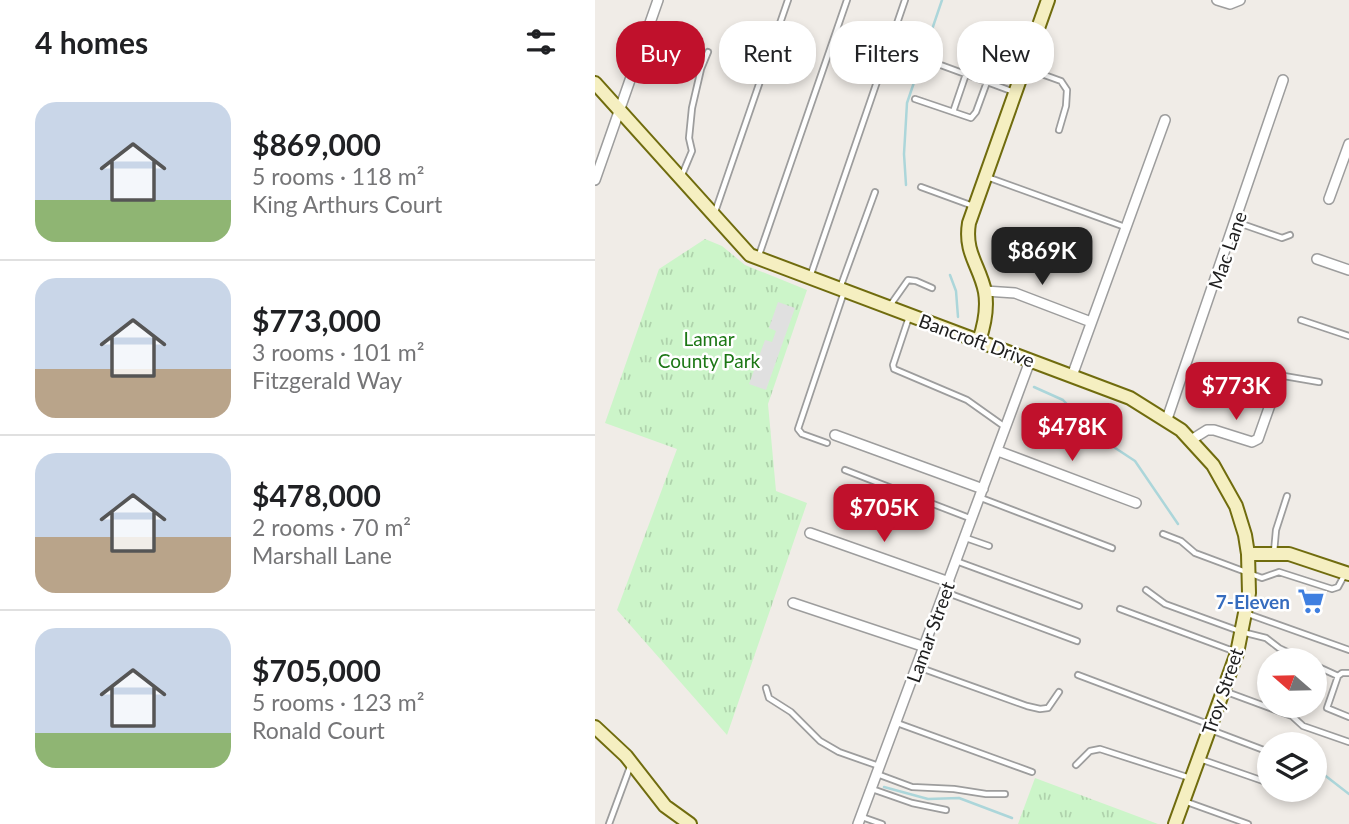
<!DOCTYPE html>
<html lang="en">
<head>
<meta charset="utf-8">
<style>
  :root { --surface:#fff; --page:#f2f2f2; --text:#202124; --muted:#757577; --line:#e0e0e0; --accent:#c0112c }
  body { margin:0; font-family:Lato,sans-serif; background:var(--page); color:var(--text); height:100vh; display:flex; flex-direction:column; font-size:26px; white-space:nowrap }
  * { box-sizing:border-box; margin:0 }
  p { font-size:23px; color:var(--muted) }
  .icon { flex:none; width:38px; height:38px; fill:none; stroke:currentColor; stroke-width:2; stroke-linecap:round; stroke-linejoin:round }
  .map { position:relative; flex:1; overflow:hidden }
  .details { display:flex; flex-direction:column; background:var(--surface); width:595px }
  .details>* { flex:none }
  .guide { position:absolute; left:21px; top:21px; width:626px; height:63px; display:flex; gap:14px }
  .needle { width:46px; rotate:290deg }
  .fabs { position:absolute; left:662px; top:648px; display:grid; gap:14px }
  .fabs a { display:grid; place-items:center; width:70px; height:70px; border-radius:50%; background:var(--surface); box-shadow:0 4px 10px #0003; font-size:35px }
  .price { position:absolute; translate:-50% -60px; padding:0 16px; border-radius:14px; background:var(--accent); color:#fff; font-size:23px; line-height:46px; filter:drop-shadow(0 2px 4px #0008) }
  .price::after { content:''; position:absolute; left:50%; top:42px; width:21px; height:16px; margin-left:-10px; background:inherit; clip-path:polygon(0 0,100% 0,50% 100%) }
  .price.active { background:#222; color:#fff }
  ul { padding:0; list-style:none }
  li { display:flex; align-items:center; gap:21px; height:175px; padding:0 35px }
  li+li { border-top:2px solid var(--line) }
  li span { display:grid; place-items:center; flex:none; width:196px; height:140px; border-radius:21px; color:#555 }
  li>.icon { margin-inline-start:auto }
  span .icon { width:84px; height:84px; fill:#fffc; stroke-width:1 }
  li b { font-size:30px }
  h2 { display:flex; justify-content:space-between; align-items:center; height:84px; padding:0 35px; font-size:30px }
  .chip { padding:0 24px; border-radius:28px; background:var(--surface); box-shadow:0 4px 10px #0003; font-size:24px; line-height:63px }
  .chip.active { background:var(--accent); color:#fff }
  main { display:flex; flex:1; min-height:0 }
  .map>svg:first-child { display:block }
</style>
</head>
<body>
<main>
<section class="details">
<h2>4 homes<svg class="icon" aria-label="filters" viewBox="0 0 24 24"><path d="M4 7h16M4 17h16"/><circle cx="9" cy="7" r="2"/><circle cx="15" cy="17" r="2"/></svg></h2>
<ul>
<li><span style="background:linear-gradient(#c9d6e8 70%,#8fb573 0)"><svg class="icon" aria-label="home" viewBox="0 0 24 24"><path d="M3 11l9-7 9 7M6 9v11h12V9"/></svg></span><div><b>$869,000</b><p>5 rooms · 118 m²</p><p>King Arthurs Court</p></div></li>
<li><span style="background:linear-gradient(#c9d6e8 65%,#b9a48a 0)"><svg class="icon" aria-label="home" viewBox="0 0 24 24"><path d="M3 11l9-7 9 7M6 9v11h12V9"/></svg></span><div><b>$773,000</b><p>3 rooms · 101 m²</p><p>Fitzgerald Way</p></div></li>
<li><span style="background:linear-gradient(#c9d6e8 60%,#b9a48a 0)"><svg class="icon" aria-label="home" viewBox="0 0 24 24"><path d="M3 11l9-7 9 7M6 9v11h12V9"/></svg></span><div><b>$478,000</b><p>2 rooms · 70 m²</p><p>Marshall Lane</p></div></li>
<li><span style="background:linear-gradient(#c9d6e8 75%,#8fb573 0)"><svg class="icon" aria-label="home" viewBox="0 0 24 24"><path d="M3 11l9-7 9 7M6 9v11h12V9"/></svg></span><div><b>$705,000</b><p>5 rooms · 123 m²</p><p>Ronald Court</p></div></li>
</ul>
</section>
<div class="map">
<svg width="754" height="824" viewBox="0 0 754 824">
  <defs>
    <pattern id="park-tufts" width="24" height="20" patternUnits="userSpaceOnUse" patternTransform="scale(1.75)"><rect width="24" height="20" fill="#ccf5c9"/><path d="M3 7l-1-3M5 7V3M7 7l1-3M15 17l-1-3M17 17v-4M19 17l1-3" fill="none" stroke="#afd2ac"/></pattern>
  </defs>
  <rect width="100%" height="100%" fill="#f0ece7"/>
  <path fill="url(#park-tufts)" d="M 110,239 L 127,246 L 150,265 L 212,290 L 173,404 L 181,491 L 212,503 L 132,735 L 22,610 L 82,449 L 10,423 L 64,269 Z
    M 440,778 L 563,824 L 423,824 Z"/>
  <path fill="#e0e0e0" d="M 183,302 L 200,308 L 171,390 L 154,384 L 170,340 L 177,342 L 181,331 L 174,328 Z"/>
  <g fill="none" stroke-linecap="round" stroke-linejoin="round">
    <path stroke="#acd6da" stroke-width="2.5" d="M 311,185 L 309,154 L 312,103 L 347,0
      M 355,275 L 361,291 L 363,317
      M 439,387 L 468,400 L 502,436 L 540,461 L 583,524
      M 723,770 L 754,794
      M 289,787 L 333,799 L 364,798 L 417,818"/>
    <g stroke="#9d9d9d" stroke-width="8">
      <path id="lane" d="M 332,60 L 392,82
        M 430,68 L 466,81 L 472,90 L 471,106 L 464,130
        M 320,99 L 376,118 L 381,112 L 392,82 L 419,92
        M 358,112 L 371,74
        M 87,175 L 97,151 L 94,138 L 97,108 L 106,69 L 113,52
        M 392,177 L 530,227
        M 326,187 L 378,206
        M 120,212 L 193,0
        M 641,222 L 687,238 L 695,235
        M 164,255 L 252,0
        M 215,277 L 310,0
        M 245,288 L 280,192
        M 294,307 L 313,280 L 321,281 L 337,288
        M 314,317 L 298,365 L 299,369 L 372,400 L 410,427
        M 706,320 L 754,336
        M 682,387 L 684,380 L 689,376 L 724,382
        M 232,443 L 207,434 L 203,429 L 249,292
        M 250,470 L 377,519
        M 386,498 L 517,548
        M 568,534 L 586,541 L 600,553 L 667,578 L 684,572 L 737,589 L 743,587 L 750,574
        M 371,538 L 394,546
        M 679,552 L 681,530 L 692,496
        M 361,561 L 484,606
        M 551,590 L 570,604 L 647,632 L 671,638 L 684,648 L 709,660
        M 350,592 L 482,641
        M 525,609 L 641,652
        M 653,614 L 754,650
        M 719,665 L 743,676
        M 323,667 L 432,706 L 445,709 L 453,708 L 464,692
        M 754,673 L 747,673 L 743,676 L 732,708 L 754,717
        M 483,675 L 613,724
        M 171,688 L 174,698 L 196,712 L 225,741 L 244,752 L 284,766
        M 629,691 L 697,716 L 708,726 L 754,742
        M 302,723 L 437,772
        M 616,730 L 674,752
        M 605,759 L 674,783
        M 481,765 L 495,751 L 505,749 L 595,778
        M 282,774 L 317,787 L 359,789 L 391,794 L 410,794
        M 277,789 L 317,803 L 351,810
        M 589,801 L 653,824
        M 267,817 L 287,824
        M 14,824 L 35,767"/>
    </g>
    <g stroke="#9d9d9d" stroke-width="12">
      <path id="street" d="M 622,0 L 635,4 L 645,0
        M 0,180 L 63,0
        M 734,199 L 754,144
        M 722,259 L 754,270
        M 390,291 L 420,293 L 496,322
        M 477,376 L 570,120
        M 572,419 L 688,80
        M 240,435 L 388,489
        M 596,440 L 612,430 L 619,430 L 657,442 L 663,439 L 681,388
        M 403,451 L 541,503
        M 215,533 L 354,582
        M 198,603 L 330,647
        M 263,824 L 435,361"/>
    </g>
    <g stroke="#706c0e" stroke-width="16">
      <path id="secondary" d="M 0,83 L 155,255 L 535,398 L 586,430 L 618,465 L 641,506 L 650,535 L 653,554 L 654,593 L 642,653 L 580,824
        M 384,341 C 389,326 393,309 390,292 C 385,266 369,253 374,223 L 453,0
        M 653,554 L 694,554 L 754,574
        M 0,727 L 31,756 L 70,806 L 95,824"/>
    </g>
    <use href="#lane" stroke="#fff" stroke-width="4.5"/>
    <use href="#street" stroke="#fff" stroke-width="9"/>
    <use href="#secondary" stroke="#f5efc1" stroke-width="12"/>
  </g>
  <defs>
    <g id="supermarket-bare" transform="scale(2.1)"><path d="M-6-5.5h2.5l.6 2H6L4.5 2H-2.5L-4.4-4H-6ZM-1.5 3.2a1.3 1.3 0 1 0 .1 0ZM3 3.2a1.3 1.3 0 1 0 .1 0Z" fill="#3f7fe0" stroke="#fff" stroke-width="2.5" paint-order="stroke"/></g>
  </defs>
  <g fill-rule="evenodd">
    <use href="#supermarket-bare" x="716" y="601"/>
  </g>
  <g text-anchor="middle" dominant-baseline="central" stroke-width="5" stroke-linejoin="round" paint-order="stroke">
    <g font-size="19" fill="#202020" stroke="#fff">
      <text transform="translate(632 250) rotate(-71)">Mac Lane</text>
      <text transform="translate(382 340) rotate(20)">Bancroft Drive</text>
      <text transform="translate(335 632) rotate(-70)">Lamar Street</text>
      <text transform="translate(627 691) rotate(-71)">Troy Street</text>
    </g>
    <g font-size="19" fill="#1c7715" stroke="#fff">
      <text x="114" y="338">Lamar<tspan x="114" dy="22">County Park</tspan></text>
    </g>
    <g font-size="19" font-weight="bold" fill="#366cbe" stroke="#fff" text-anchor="end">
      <text x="695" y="601">7-Eleven</text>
    </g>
  </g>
</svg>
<div class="fabs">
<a><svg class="needle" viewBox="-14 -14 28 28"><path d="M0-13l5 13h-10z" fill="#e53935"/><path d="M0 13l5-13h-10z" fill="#757577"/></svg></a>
<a><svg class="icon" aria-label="layers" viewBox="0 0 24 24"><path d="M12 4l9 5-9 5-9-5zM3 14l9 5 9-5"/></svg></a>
</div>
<b class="price active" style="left:447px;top:287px">$869K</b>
<b class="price" style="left:641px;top:422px">$773K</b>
<b class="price" style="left:477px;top:463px">$478K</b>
<b class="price" style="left:289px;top:544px">$705K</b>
<div class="guide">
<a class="chip active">Buy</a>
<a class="chip">Rent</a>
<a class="chip">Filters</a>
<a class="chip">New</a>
</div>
</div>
</main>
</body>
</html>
